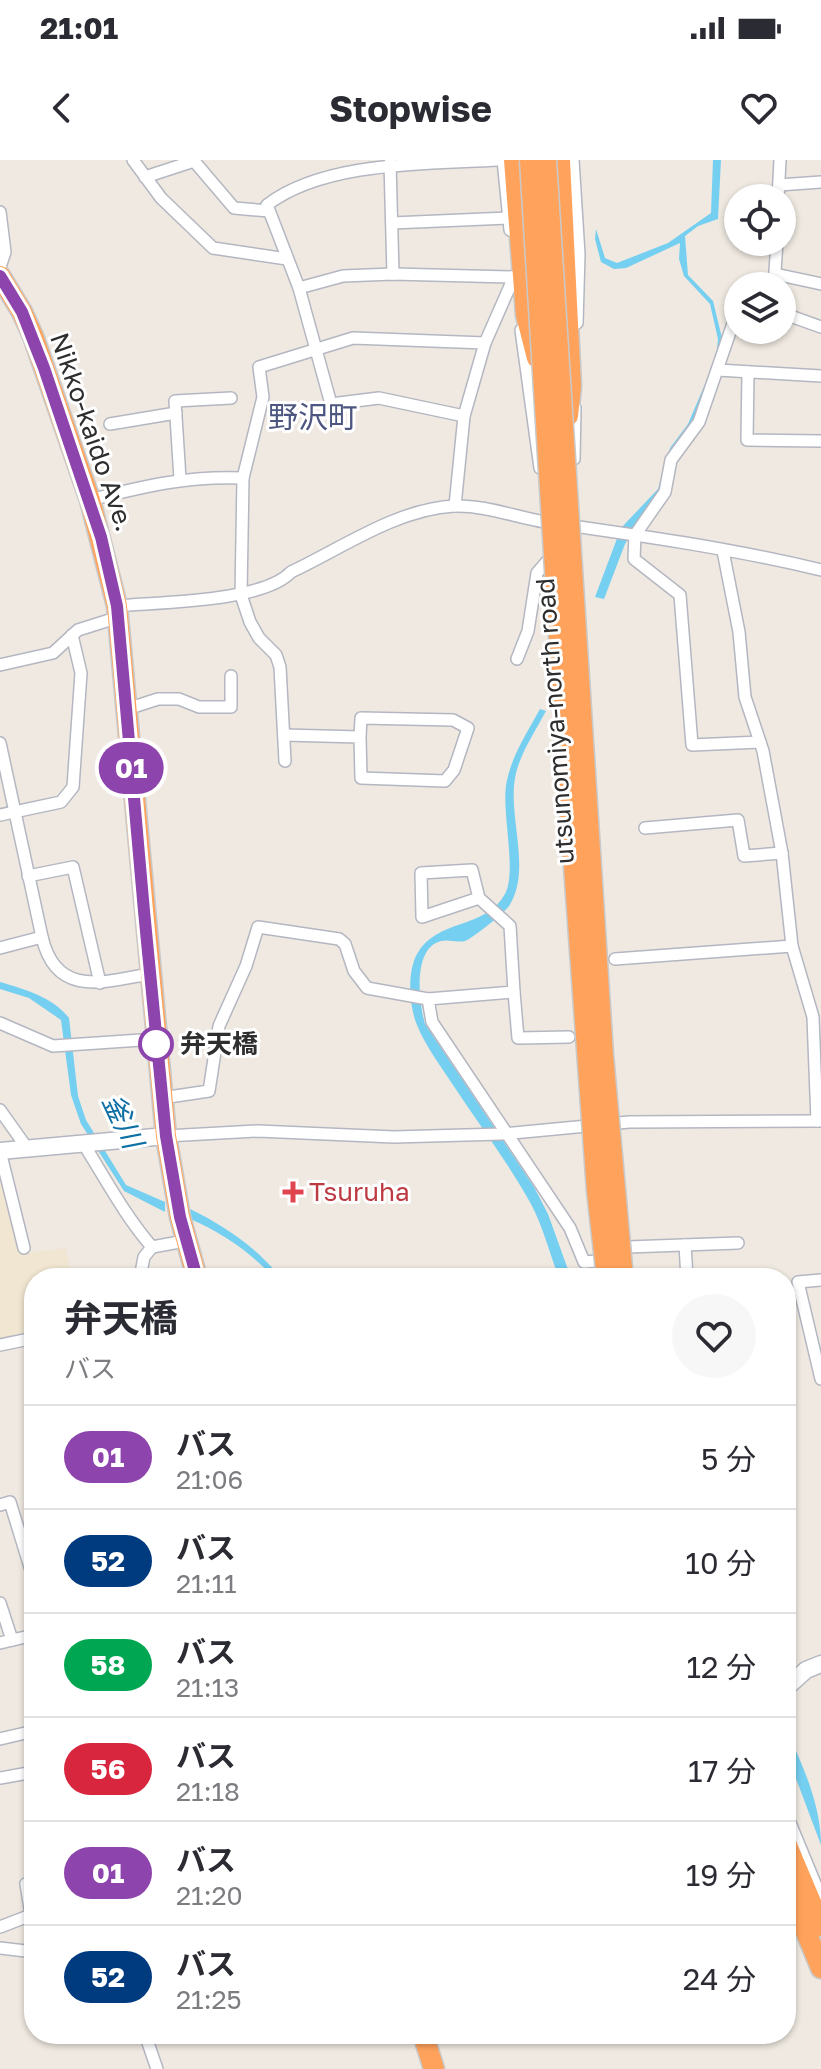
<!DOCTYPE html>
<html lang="ja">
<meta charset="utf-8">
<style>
body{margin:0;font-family:"Golos Text","Noto Sans JP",sans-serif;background:#f7f7f7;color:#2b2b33;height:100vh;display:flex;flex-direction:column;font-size:30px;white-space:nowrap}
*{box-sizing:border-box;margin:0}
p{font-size:26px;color:#7c7c81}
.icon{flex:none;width:44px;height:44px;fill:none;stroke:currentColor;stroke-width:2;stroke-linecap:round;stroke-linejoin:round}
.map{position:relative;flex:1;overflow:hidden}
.drawer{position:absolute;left:24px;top:1108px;width:772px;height:776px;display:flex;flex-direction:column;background:#fff;border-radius:32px;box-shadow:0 2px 6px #0004}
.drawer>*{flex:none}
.badge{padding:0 16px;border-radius:26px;font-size:28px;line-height:52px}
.fabs{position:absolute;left:724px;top:24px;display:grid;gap:16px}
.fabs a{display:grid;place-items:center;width:72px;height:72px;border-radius:50%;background:#fff;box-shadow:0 2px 6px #0004;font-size:40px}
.map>.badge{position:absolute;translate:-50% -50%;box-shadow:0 0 0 4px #fff}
.round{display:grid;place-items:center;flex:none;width:84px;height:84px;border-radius:42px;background:#f7f7f7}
.headline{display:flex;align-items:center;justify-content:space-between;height:136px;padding:0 40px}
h1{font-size:38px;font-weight:700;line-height:60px}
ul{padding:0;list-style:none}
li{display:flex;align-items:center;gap:24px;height:104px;padding:0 40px;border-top:2px solid #e1e1e2}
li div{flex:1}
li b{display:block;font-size:30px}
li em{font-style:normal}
li .badge{min-width:88px;font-weight:700;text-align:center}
.status{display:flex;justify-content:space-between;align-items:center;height:56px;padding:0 40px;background:#fff;direction:ltr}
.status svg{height:22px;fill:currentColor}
header{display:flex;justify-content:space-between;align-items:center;height:104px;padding:0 40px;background:#fff;font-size:36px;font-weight:700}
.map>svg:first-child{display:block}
</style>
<div class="status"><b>21:01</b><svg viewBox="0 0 49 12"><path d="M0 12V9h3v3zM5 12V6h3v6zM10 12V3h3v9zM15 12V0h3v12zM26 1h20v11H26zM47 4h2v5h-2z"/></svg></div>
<header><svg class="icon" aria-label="back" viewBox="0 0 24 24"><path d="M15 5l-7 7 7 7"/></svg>Stopwise<svg class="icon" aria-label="heart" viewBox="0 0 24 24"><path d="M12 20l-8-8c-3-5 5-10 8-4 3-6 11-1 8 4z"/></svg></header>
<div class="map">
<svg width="821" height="1909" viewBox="0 0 821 1909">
<rect width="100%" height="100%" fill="#efe9e1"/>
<path fill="#f0e6d1" d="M0,1009L21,1094L65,1088L73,1118H34V1172L0,1180Z"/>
<g fill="#75cff0">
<path d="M713,0H721L718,59L698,66L685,76L688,115L713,141L722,178L720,196L696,261L661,328L625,384L604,439L595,437L621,368L658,329L670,288L688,264L716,198L718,179L710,144L684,116L679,99L680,83L626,108L614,109L601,102L595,79L596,69L605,98L617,103L668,83L711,53Z"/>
<path d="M540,549L546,551C535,572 519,595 515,618C508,659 532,710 509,746C504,753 473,778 465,781C457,783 449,779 441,781C412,788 419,843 425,864L534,1027L548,1054L571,1118H559C550,1094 543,1067 531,1044C508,1002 477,962 451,922C439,904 425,885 417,865C409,846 407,812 417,794C436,759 486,769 505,734C517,712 502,655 506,626C510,598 527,573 540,549Z"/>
<path d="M0,822C24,829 53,837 69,858L78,936L86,960L126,1025L165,1042V1052L124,1031L81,964L71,935L61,860L29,838L0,829Z"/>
<path d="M188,1048C225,1066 255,1086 281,1118H274C250,1092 223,1073 190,1059Z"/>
<path d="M786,1569C803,1605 821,1646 821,1685L786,1592Z"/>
</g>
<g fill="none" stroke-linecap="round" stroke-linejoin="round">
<g stroke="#b4b7c1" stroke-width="14">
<g id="street">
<path d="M133,0L161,38L213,88L287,99"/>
<path d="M503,0L510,70"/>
<path d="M573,0L579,94L577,163"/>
<path d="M390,3L393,114"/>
<path d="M145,17L194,1L234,48L269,51"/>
<path d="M779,25L821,22"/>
<path d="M778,38L780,0"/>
<path d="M0,52L5,92L0,107"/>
<path d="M392,63L508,58"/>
<path d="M775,114L821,124"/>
<path d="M774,126L777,82"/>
<path d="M299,128L343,116L393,114L514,117L485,183L464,256L455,346"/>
<path d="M738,149L699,262L671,300L665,332L635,375L634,399L680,435L692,585L760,582"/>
<path d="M782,153L821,167"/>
<path d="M521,170L540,308"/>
<path d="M718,210L821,216"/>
<path d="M748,212L747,280L821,281"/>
<path d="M464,256L379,238L331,244L299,128L267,45C324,1 428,4 498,0"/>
<path d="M110,264L176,253"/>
<path d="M574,299L575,248"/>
<path d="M180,319L175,241L231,238"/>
<path d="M90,340C144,326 186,316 243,318"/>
<path d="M723,391L739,472L745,537L763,591L782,693L792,786L813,857L817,961H820"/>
<path d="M117,446C160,442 263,442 291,412C342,388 397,349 454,346C485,345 515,357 545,362C637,375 730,388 821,410"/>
<path d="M517,499L528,471L537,413L549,399"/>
<path d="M0,505L53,493L78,470L119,457"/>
<path d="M127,549L158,539H179L199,547H231V516"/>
<path d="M284,575L360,577L361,618L445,621L454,610L468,568L453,560L361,558L360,577"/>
<path d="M0,583L42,777C56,838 104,822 149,814"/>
<path d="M285,601L280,507L276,495L259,478L250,462L241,435L243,318L263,237L259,207L353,178L485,183"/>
<path d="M0,655L61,642L73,627L81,513L72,475"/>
<path d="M645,668L738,660L744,696L782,693"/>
<path d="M28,716L73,707L100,823"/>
<path d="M479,738L422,757L421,713L472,710L479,738L510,766L514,832L428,839L432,862L570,1068L584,1102L597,1101"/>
<path d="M0,788L42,777"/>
<path d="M615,799L792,786"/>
<path d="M514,832L518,878L569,877"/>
<path d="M0,863L53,886L156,879"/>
<path d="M162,938L209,931L219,866L246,806L258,767L339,779L345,784L354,811L367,828L428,839"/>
<path d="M0,950L27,988"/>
<path d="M166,976L258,971L394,977L502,974L629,962L817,961"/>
<path d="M83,983C105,1018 125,1056 152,1087L185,1081"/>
<path d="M0,991L24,1088"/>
<path d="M685,1085L687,1118"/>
<path d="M628,1087L738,1083"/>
<path d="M140,1118L144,1097L152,1087"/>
<path d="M821,1120L798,1122L821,1219"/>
<path d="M0,1185L34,1178"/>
<path d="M0,1345L10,1342L34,1420"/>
<path d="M0,1443L12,1480"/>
<path d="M0,1483L34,1475"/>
<path d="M0,1579L34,1571"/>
<path d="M0,1618L34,1612"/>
<path d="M786,1653L821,1738"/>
<path d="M0,1767L31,1755L26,1724L34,1721"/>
<path d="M0,1788L34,1792"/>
<path d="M145,1874L157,1909"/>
</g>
</g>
<g stroke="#b4b7c1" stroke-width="19">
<g id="secondary">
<path d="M0,991L166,976"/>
<path d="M786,1528L806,1510L821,1504"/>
</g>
</g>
<g stroke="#c9c9c9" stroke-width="23">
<g id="highway">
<path d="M514,0L526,155L537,198"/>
<path d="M560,0L571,226L568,256"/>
<path d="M0,116L22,152L33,176L90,340L117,446L166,976L180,1057L197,1118"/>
<path d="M786,1683L821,1766"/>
<path d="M786,1724L821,1808"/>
<path d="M423,1874L434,1909"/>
</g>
</g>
<use href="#street" stroke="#fff" stroke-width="11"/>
<use href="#secondary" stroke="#fff" stroke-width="16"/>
<use href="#highway" stroke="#ffa35c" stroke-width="20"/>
<g stroke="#c9c9c9" stroke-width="23" stroke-linecap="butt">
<g id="highway-bridge">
<path d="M530,0L567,607L597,1031L607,1118"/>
<path d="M546,0L603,895L623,1118"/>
</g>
</g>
<use href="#highway-bridge" stroke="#ffa35c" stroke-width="20"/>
</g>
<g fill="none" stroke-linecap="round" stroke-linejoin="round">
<g stroke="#fff" stroke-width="18">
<path id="line" d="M0,116L22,152L44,208L101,377L117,446L144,751L166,976L180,1057L197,1118"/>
</g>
<use href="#line" stroke="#8e44ad" stroke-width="12"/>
</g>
<circle fill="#fff" stroke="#8e44ad" stroke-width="4" cx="156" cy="884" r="16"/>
<path fill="#e0444e" stroke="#fff" stroke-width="3" d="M289 1020h8v8h8v8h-8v8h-8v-8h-8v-8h8z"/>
<g text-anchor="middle" stroke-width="6" stroke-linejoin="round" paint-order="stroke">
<g font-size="26" fill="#2e2e2e" stroke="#fff">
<text transform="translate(92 272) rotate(71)" y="9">Nikko-kaido Ave.</text>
<text transform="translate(555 561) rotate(-94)" y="9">utsunomiya-north road</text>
</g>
<g font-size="26" font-weight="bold" fill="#2e2e2e" stroke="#fff" text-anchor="start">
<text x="180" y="893">弁天橋</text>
</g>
<g font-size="26" fill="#be3a42" stroke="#fff" text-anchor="start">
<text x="309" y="1041">Tsuruha</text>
</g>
<g font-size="28" font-style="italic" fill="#0d6fa3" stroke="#fff">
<text transform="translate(123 961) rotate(65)" y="10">釜川</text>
</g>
<g font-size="30" fill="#4d5680" stroke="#fff">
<text x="313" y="268">野沢町</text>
</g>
</g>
</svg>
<div class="fabs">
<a><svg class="icon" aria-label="locate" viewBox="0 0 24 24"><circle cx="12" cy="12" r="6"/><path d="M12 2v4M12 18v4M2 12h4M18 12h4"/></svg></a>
<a><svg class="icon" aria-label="layers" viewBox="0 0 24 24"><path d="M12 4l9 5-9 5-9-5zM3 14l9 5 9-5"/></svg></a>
</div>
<b class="badge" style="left:131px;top:608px;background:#8e44ad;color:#fff">01</b>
<section class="drawer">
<div class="headline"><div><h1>弁天橋</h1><p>バス</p></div><a class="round"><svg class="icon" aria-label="heart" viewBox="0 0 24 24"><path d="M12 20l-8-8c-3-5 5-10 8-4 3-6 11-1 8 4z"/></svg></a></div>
<ul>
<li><span class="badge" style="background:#8e44ad;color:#fff">01</span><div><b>バス</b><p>21:06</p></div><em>5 分</em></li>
<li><span class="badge" style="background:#003b80;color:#fff">52</span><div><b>バス</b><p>21:11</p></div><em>10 分</em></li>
<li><span class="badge" style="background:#00a651;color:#fff">58</span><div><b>バス</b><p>21:13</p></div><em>12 分</em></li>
<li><span class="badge" style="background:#d7263d;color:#fff">56</span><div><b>バス</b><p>21:18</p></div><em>17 分</em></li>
<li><span class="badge" style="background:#8e44ad;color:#fff">01</span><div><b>バス</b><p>21:20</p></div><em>19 分</em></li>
<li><span class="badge" style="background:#003b80;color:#fff">52</span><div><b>バス</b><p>21:25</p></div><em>24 分</em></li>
</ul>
</section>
</div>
